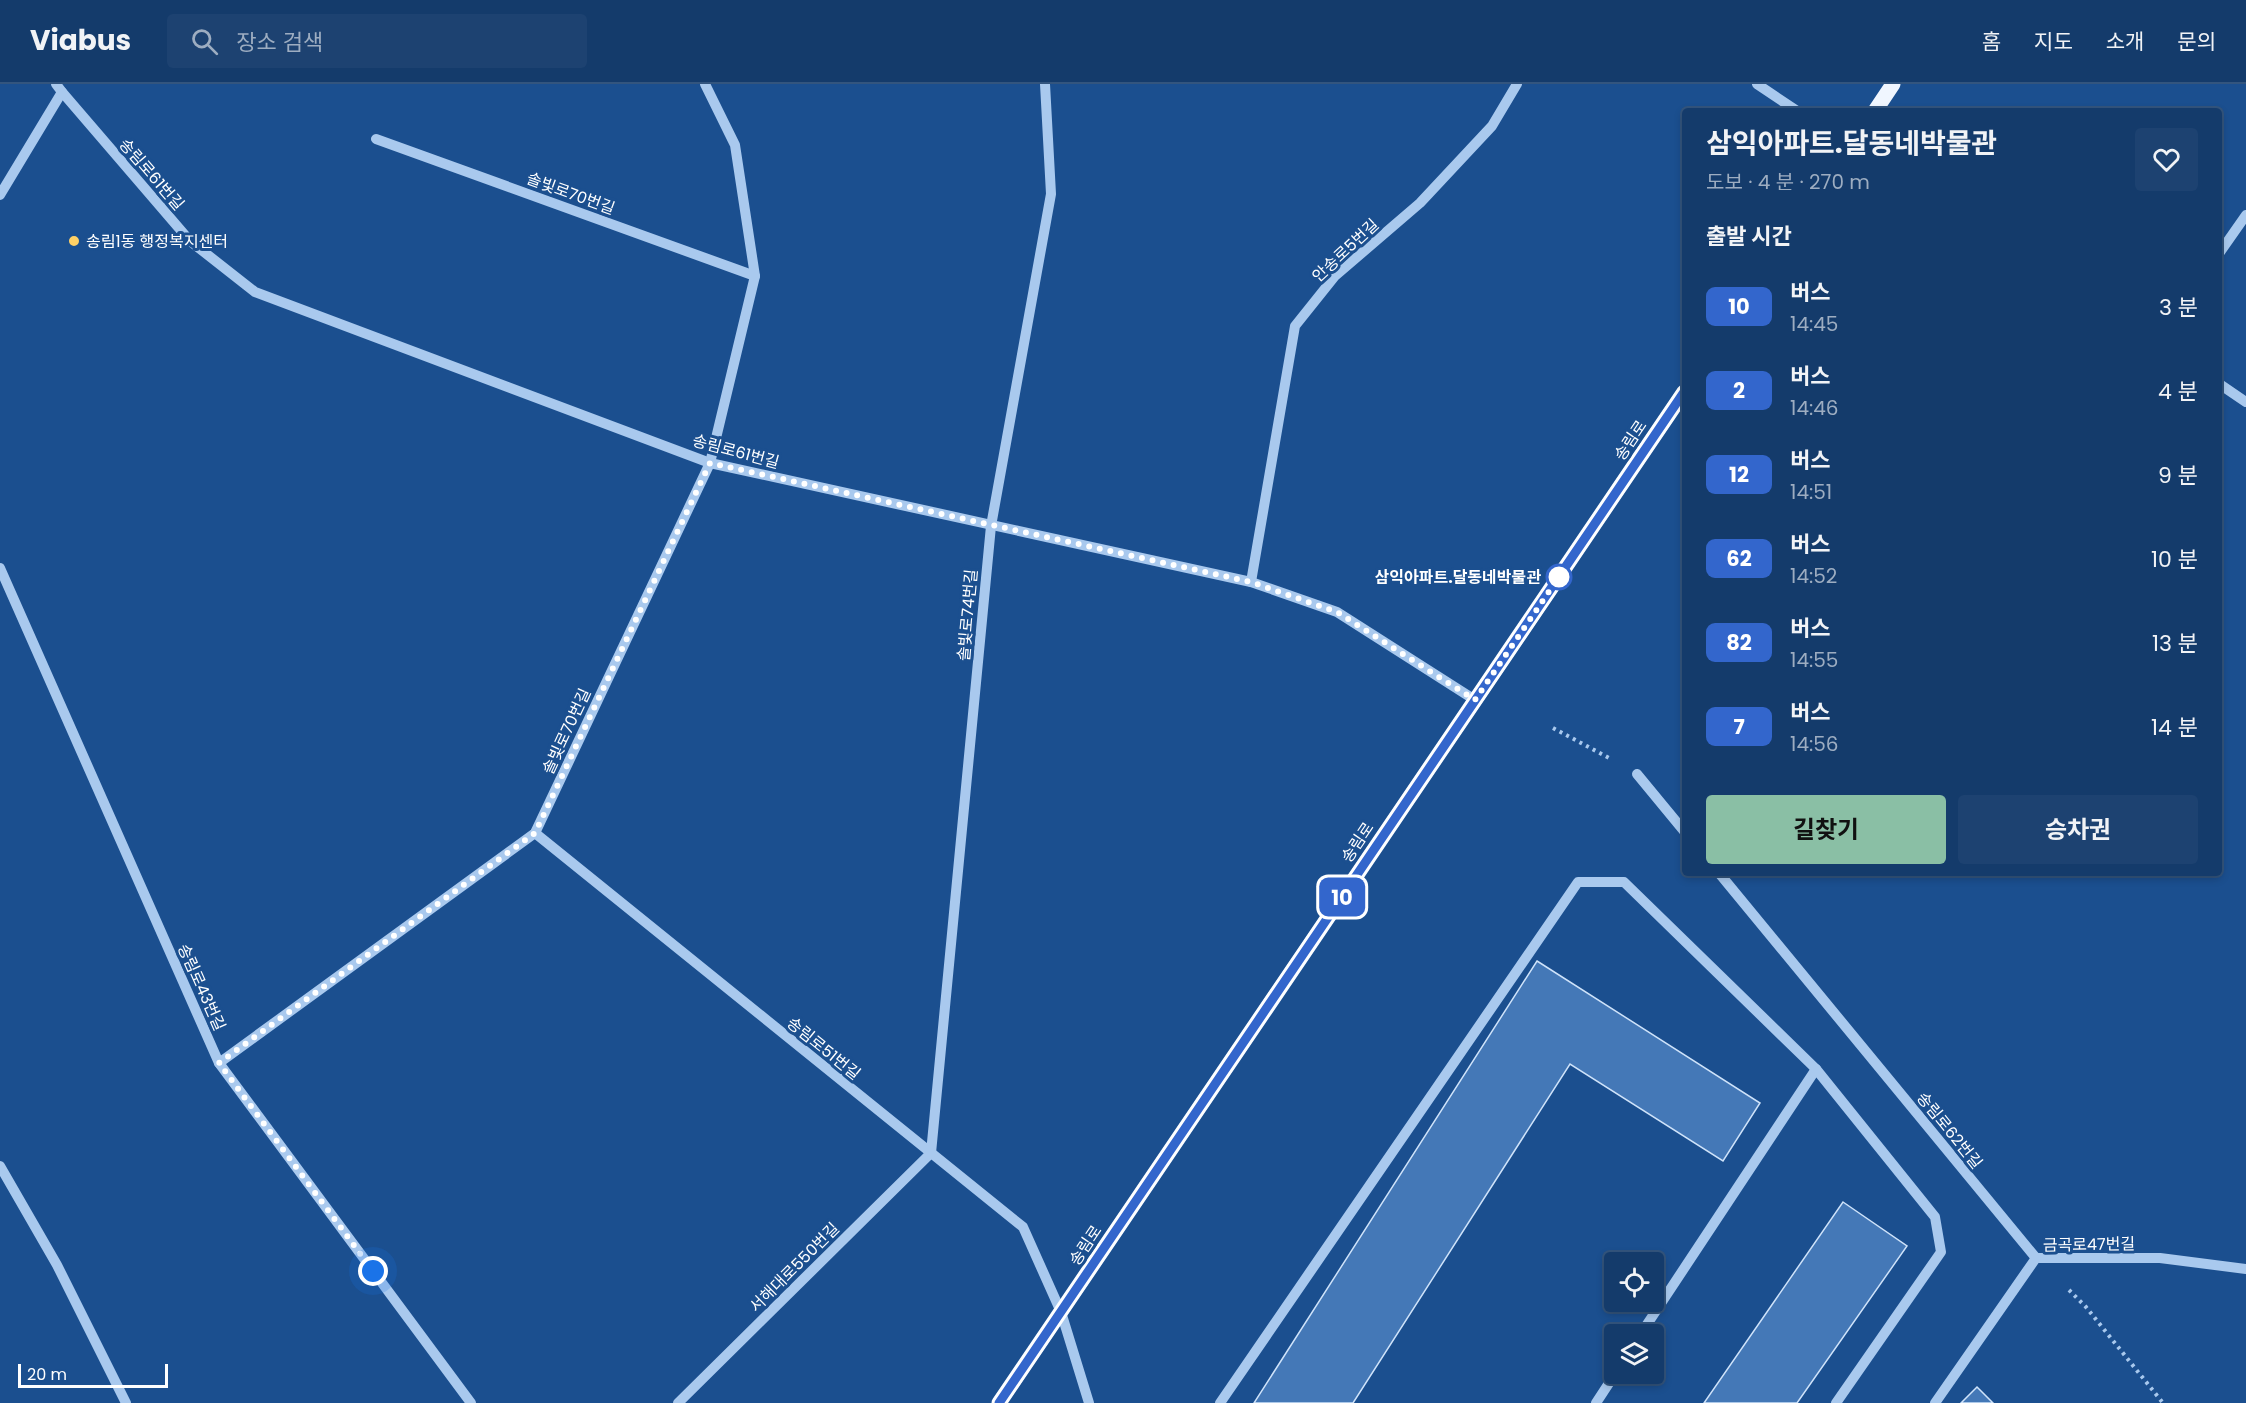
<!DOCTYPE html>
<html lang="ko">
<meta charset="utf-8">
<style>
body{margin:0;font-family:Poppins,"Noto Sans KR",sans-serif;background:#1d4271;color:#f1f3f6;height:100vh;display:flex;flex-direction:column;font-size:22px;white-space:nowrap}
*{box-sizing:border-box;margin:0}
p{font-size:20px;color:#9dadc1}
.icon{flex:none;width:33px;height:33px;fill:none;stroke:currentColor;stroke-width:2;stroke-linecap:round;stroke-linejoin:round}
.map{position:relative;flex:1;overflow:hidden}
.sheet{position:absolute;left:1682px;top:24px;width:540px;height:768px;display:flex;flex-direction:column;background:#143b6b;border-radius:6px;box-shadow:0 3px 9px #0003,0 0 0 2px #33557e}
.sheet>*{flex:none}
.badge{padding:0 12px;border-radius:9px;font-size:21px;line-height:39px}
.tools{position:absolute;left:1604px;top:1168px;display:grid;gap:12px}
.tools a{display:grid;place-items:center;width:60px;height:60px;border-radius:6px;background:#143b6b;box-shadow:0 3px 9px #0003,0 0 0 2px #33557e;font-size:30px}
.scale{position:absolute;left:18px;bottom:15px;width:150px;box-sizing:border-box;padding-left:6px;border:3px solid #fff;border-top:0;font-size:16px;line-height:21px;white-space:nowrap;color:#fff;-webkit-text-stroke:4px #1b4f8f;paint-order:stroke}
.you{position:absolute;width:30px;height:30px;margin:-15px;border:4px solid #fff;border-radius:50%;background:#1a73e8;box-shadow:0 0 0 9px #1a73e833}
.map>.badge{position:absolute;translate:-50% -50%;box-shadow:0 0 0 3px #fff}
h2{padding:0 24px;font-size:22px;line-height:54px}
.round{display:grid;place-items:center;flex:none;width:63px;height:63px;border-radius:6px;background:#1d4271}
.overview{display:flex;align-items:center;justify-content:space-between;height:102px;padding:0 24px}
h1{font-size:28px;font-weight:700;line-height:45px}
.button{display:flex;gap:12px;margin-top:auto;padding:12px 24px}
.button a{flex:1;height:69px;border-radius:6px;background:#8abfa5;color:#111;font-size:24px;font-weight:700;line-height:69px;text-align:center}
.button a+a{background:#1d4271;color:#f1f3f6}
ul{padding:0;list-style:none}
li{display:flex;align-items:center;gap:18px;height:84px;padding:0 24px}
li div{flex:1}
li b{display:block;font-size:22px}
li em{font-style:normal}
li .badge{min-width:66px;font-weight:700;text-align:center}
header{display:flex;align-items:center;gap:36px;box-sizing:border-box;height:84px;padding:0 30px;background:#143b6b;border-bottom:2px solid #33557e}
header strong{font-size:28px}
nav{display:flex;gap:33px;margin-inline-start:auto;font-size:21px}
.search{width:420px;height:54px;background:#1d4271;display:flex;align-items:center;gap:15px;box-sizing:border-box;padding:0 21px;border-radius:6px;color:#9dadc1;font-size:22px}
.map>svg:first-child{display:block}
</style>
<header>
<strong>Viabus</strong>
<div class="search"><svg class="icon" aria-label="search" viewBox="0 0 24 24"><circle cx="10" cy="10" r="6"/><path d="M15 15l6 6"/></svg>장소 검색</div>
<nav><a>홈</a><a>지도</a><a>소개</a><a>문의</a></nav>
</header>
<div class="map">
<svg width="2246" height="1319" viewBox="0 0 2246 1319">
<rect width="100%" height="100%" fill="#1b4f8f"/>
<g fill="#4478b7" stroke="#cfe3fa" stroke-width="1.5">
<path d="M1537,877L1760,1019L1723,1077L1570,980L1353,1319H1254Z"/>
<path d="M1843,1118L1907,1162L1797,1319H1704Z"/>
<path d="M1977,1303L1993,1319H1961Z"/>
</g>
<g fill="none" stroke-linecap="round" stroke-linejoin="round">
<g stroke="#a9c9ee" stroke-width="4" stroke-dasharray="3 4.5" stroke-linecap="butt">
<path d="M1553,644L1611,675"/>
<path d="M2069,1206L2086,1223L2163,1319"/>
</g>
<g stroke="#a9c9ee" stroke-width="10">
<path d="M1757,0L1797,27"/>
<path d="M62,8L190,157L255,208L710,379L1251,498L1337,528L1475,616"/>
<path d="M376,55L755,192"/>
<path d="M0,111L62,8L56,0"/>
<path d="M2218,171L2246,131"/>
<path d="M2218,299L2246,318"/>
<path d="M0,484L219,979L471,1319"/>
<path d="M1251,498L1295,242L1335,192L1420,119L1492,42L1517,0"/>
<path d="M1637,690L1684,747"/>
<path d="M535,749L1023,1143L1061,1228L1089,1319"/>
<path d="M1719,789L2036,1174"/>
<path d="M219,979L535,749L710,379L755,192L735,61L705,0"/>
<path d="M0,1082L57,1181L126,1319"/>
<path d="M2036,1174H2160L2246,1185"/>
<path d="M1640,1251L1816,985"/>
<path d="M678,1319L931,1069L991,442L1051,110L1045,0"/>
<path d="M1220,1319L1578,798H1624L1816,985L1935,1133L1941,1168L1836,1319"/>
<path d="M1596,1319L1615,1290"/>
<path d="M1935,1319L2036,1174"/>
</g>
<g stroke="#f0f6ff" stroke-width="15">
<path d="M1875,27L1893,0"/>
<path d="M999,1319L1684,308"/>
</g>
</g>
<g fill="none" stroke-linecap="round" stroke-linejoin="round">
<g stroke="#fff" stroke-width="14">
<path id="line" d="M999,1319L1684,308"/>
</g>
<use href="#line" stroke="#36c" stroke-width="9"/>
<path stroke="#fff" stroke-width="6" stroke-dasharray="0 10.8" d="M373,1187L219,979L535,749L710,379L1251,498L1337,528L1475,616L1559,493"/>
</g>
<circle fill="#ffd166" stroke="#1b4f8f" stroke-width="2" cx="74" cy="157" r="6"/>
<circle fill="#fff" stroke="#36c" stroke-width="3" cx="1559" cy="493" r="12"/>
<g text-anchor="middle" stroke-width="6" stroke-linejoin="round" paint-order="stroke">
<g font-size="16" fill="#fff" stroke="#1b4f8f">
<text transform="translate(152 90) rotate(49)" y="6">송림로61번길</text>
<text transform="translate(571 109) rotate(20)" y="6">솔빛로70번길</text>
<text transform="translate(1345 166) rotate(-43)" y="6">안송로5번길</text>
<text transform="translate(1630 356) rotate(-56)" y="6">송림로</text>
<text transform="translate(736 367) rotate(15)" y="6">송림로61번길</text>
<text transform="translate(967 531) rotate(-85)" y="6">솔빛로74번길</text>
<text transform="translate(566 647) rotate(-65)" y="6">솔빛로70번길</text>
<text transform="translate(1357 758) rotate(-56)" y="6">송림로</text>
<text transform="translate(202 903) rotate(66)" y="6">송림로43번길</text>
<text transform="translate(824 964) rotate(39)" y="6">송림로51번길</text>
<text transform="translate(1950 1046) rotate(51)" y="6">송림로62번길</text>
<text transform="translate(2089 1160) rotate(-1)" y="6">금곡로47번길</text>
<text transform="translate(1085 1161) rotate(-56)" y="6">송림로</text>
<text transform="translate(794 1183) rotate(-45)" y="6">서해대로550번길</text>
</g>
<g font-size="16" fill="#fff" stroke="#1b4f8f" text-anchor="start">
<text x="86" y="163">송림1동 행정복지센터</text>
</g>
<g font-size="16" font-weight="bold" fill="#fff" stroke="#1b4f8f" text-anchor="end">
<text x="1541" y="499">삼익아파트.달동네박물관</text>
</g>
</g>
</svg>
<div class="tools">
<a><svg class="icon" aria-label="locate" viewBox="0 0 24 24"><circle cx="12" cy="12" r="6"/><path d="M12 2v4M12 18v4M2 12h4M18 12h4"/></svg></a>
<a><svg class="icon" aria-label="layers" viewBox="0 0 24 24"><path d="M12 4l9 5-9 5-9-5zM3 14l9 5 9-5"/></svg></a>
</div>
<div class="scale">20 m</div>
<div class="you" style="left:373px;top:1187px"></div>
<b class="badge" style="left:1342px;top:813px;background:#36c;color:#fff">10</b>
<section class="sheet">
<div class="overview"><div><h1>삼익아파트.달동네박물관</h1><p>도보 · 4 분 · 270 m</p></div><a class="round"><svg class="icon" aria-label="heart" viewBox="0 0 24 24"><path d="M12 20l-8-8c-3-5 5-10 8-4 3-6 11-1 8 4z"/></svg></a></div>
<h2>출발 시간</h2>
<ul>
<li><span class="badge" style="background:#36c;color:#fff">10</span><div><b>버스</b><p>14:45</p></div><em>3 분</em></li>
<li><span class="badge" style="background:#36c;color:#fff">2</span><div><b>버스</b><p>14:46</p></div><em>4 분</em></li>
<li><span class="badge" style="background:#36c;color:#fff">12</span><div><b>버스</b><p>14:51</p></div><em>9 분</em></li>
<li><span class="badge" style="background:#36c;color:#fff">62</span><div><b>버스</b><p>14:52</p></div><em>10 분</em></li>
<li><span class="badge" style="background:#36c;color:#fff">82</span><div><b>버스</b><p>14:55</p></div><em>13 분</em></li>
<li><span class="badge" style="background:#36c;color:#fff">7</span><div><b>버스</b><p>14:56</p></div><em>14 분</em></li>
</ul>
<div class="button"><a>길찾기</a><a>승차권</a></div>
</section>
</div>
